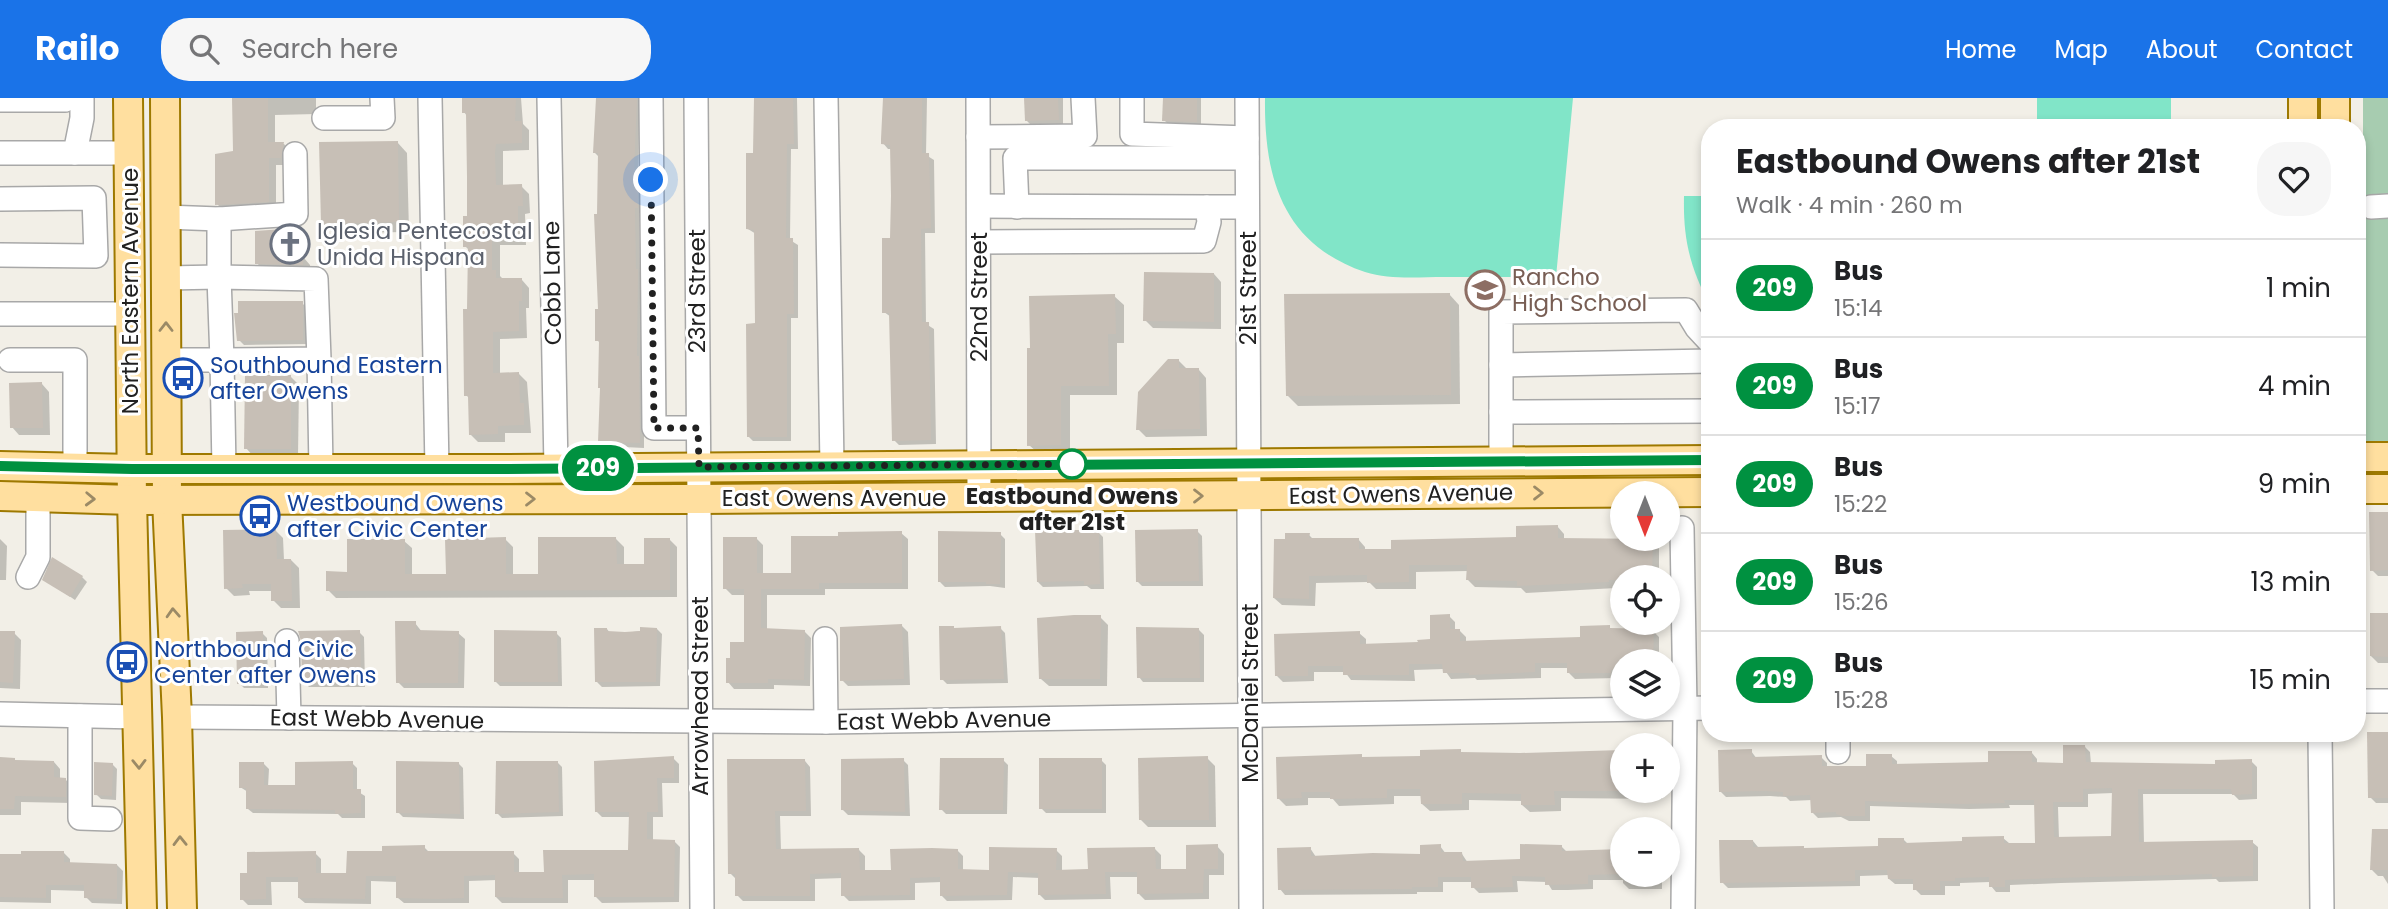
<!DOCTYPE html>
<meta charset="utf-8">
<style>
body{margin:0;font-family:Poppins,sans-serif;background:#f6f6f6;color:#202124;height:100vh;display:flex;flex-direction:column;font-size:26px;white-space:nowrap}
*{box-sizing:border-box;margin:0}
p{font-size:23px;color:#757577}
.icon{flex:none;width:38px;height:38px;fill:none;stroke:currentColor;stroke-width:2;stroke-linecap:round;stroke-linejoin:round}
.map{position:relative;flex:1;overflow:hidden}
.sheet{position:absolute;left:1701px;top:21px;width:665px;height:623px;display:flex;flex-direction:column;background:#fff;border-radius:28px;box-shadow:0 4px 10px #0003}
.sheet>*{flex:none}
.badge{padding:0 14px;border-radius:23px;font-size:24px;line-height:46px}
.needle{width:46px;rotate:180deg}
.controls{position:absolute;left:1610px;top:383px;display:grid;gap:14px}
.controls a{display:grid;place-items:center;width:70px;height:70px;border-radius:50%;background:#fff;box-shadow:0 4px 10px #0003;font-size:35px}
.you{position:absolute;width:35px;height:35px;margin:-18px;border:5px solid #fff;border-radius:50%;background:#1a73e8;box-shadow:0 0 0 10px #1a73e833}
.map>.badge{position:absolute;translate:-50% -50%;box-shadow:0 0 0 4px #fff}
.round{display:grid;place-items:center;flex:none;width:74px;height:74px;border-radius:28px;background:#f6f6f6}
.headline{display:flex;align-items:center;justify-content:space-between;height:119px;padding:0 35px}
h1{font-size:33px;font-weight:700;line-height:52px}
ul{padding:0;list-style:none}
li{display:flex;align-items:center;gap:21px;height:98px;padding:0 35px;border-top:2px solid #e0e0e0}
li div{flex:1}
li b{display:block;font-size:26px}
li em{font-style:normal}
li .badge{min-width:77px;font-weight:700;text-align:center}
header{display:flex;align-items:center;gap:42px;box-sizing:border-box;height:98px;padding:0 35px;background:#1a73e8;color:#fff}
header strong{font-size:33px}
nav{display:flex;gap:38px;margin-inline-start:auto;font-size:24px}
.search{width:490px;height:63px;background:#f6f6f6;display:flex;align-items:center;gap:18px;box-sizing:border-box;padding:0 24px;border-radius:28px;color:#757577;font-size:26px}
.map>svg:first-child{display:block}
</style>
<header>
<strong>Railo</strong>
<div class="search"><svg class="icon" aria-label="search" viewBox="0 0 24 24"><circle cx="10" cy="10" r="6"/><path d="M15 15l6 6"/></svg>Search here</div>
<nav><a>Home</a><a>Map</a><a>About</a><a>Contact</a></nav>
</header>
<div class="map">
<svg width="2388" height="811" viewBox="0 0 2388 811">
<rect width="100%" height="100%" fill="#f2efe7"/>
<rect fill="#a7ccb0" x="2363" y="0" width="25" height="352"/>
<g fill="#81e5c8">
<path d="M1265,0H1573L1556,179C1519,179 1482,179 1444,179C1419,179 1390,182 1365,174C1282,146 1264,79 1265,0Z"/>
<rect x="2037" y="0" width="134" height="30"/>
<path d="M1684,98H1710V208C1690,169 1683,142 1684,98Z"/>
</g>
<g fill="#0003" fill-rule="evenodd">
<path d="M234,0H316V16L275,17V46H284L291,54L288,67H276V111L225,114L217,106L234,55Z"/>
<path d="M464,0H521L523,26L529,32V52L503,53V89L521,88L529,96L530,115L525,116L526,147H500V178L504,182H522L529,190V210H526L527,240L500,241V277L519,276L527,284L531,335H505V344H478L470,336V301L466,297L470,153L465,148L468,119L467,18L464,14Z"/>
<path d="M598,0H642L641,21L639,20L638,81L642,84V115H639L640,175L642,177L641,262L644,264V350L604,348L600,343L601,246L597,242L600,212L599,59L595,55Z"/>
<path d="M756,0H797L798,51H791L790,142L798,147V220H791V343H753L748,338L757,227L756,136L748,131L755,57Z"/>
<path d="M884,0H927L926,57L934,62L935,135H925L926,226L934,231L936,346L899,347L894,342L891,219L884,214L892,141V51H888L883,45Z"/>
<path d="M1027,0H1063V27H1031L1026,22Z"/>
<path d="M1164,0H1201V28L1169,27L1164,22Z"/>
<path d="M397,44L407,55L409,134L333,135L322,125Z"/>
<path d="M296,132L304,140V160L310,167V174L264,173L257,165Z"/>
<path d="M1214,176L1221,184V231L1153,230L1145,222Z"/>
<path d="M1449,196L1459,207L1460,306L1298,308L1288,298Z"/>
<path d="M1114,198L1124,207V245H1117V297H1070V356H1039L1029,347V252Z"/>
<path d="M302,205L307,210L308,246L244,247L239,242Z"/>
<path d="M1178,262L1186,270L1199,272L1206,280L1207,338L1146,339L1138,331Z"/>
<path d="M291,279L299,287L298,358H253L246,350Z"/>
<path d="M42,286L49,294L50,337H19L12,329Z"/>
<path d="M2388,416V478H2378L2372,472Z"/>
<path d="M1557,428L1564,436V442H1652L1659,449V480H1622V488H1616V490L1526,495L1521,490L1475,489L1468,482V473L1416,474V491H1376L1369,484L1316,485L1315,508L1282,507L1274,500L1309,437L1314,442L1358,441L1365,449V453L1518,441Z"/>
<path d="M275,432L283,440L284,462H291L299,470L300,510H281L273,502V493H249L250,497L234,498L226,490Z"/>
<path d="M1197,433L1202,438L1203,488H1142L1137,483Z"/>
<path d="M1098,434L1103,439L1104,491H1091L1087,488L1043,489L1038,484Z"/>
<path d="M901,435L908,441V491H825V497H767V532L805,534L811,540L810,588L774,587V591H734L728,584L731,562L746,545L745,497H732L725,490L756,440L763,447V476H793L840,440Z"/>
<path d="M1000,436L1005,441V490L990,488L945,489L940,484Z"/>
<path d="M0,441L7,448L6,482H0Z"/>
<path d="M505,441L513,449V477H539L616,441L624,449V467H646L669,441L677,449V499L336,500L328,492L349,476L404,443L412,450V478H448Z"/>
<path d="M82,479L87,484L75,502L44,481Z"/>
<path d="M2388,517V565H2378L2371,558Z"/>
<path d="M1449,518L1455,524V533H1460L1466,539V545L1582,541L1609,529L1612,532L1653,533L1659,539V564H1622V578H1616V580L1575,581L1569,575V570H1541V580L1477,582L1475,580L1451,581L1444,571L1414,572L1415,583L1351,582L1345,574H1314V583L1283,584L1277,578L1359,535L1366,541V547L1419,546L1432,543Z"/>
<path d="M1100,519L1108,527L1107,588H1049L1041,581Z"/>
<path d="M415,525L422,534L458,535L465,541L464,590H404L398,584Z"/>
<path d="M902,528L908,534L910,587L848,588L842,582Z"/>
<path d="M1000,530L1005,535L1008,585L947,586L942,581L955,532Z"/>
<path d="M607,531L610,535H625L657,531L662,536L660,588L602,589L597,584Z"/>
<path d="M1199,532L1204,537V584H1143L1139,579Z"/>
<path d="M359,534L364,539L365,589H309L304,584Z"/>
<path d="M0,535H14L21,542L20,591L0,590Z"/>
<path d="M262,535L267,540L268,590H244L239,585Z"/>
<path d="M556,535L561,540L562,588H500L495,583Z"/>
<path d="M2388,636V705H2376L2370,699Z"/>
<path d="M2085,649L2090,654L2091,666L2217,668L2251,663L2257,669V701L2239,702L2233,696H2143L2144,746L2252,744L2258,749V783L2219,784L2216,781L2061,785L2010,787V794H1996L1991,788L1990,784L1960,785V788H1945V797H1921L1915,791V786H1895L1889,781V777L1860,778V788L1728,790L1722,784L1753,743L1758,749L1805,751L1880,749L1904,742L1908,746L1964,745L2003,740L2009,745L2037,747L2036,707H2009L2010,710L1969,711L1870,708V723H1849L1841,719L1818,720L1812,714V702L1790,703L1786,699L1770,698L1726,699L1720,693L1751,653L1757,661L1821,659L1827,665V670L1868,669L1891,658L1897,663V668L1990,666L2032,655L2037,661V666L2065,667ZM2113,695V740L2059,741L2058,709H2088V696Z"/>
<path d="M1460,653L1463,656H1520L1622,654V693H1662V701L1561,700V713L1530,714L1522,707V703L1469,702V712L1430,713L1422,706V698H1394V706L1339,708L1332,700H1308V707L1286,708L1278,700L1361,658L1364,661L1422,660Z"/>
<path d="M673,660L679,666V685H662L663,719H653V743H674L680,749L679,804L602,805L596,799V782H568V805H502L496,799L497,782L469,783V805H404L398,800V784L371,783V806L305,805L299,800V784H271L272,807H248L242,801V777L315,755L321,761V777H348L384,755L424,749L430,755H513L519,761V776H545L630,753V719H602L596,713Z"/>
<path d="M1207,660L1215,668L1216,729H1148L1140,721Z"/>
<path d="M0,662L54,664L60,671V681H65L72,688V705L21,704V717H0Z"/>
<path d="M903,662L908,667L910,718L848,717L843,712Z"/>
<path d="M1003,662L1008,667L1007,716H946L941,711Z"/>
<path d="M1101,662L1106,667V715H1046L1041,710Z"/>
<path d="M805,663L810,669L811,718H780L781,753L859,752L865,758V774H892L957,752L963,758V772L990,774L1056,752L1062,758V773L1089,772L1155,751L1161,757V772H1188L1217,748L1224,756V777H1209V801L1145,802L1139,796V779H1110L1111,801L1045,802L1039,796L1040,780L1013,779L1012,802L947,803L941,797L942,784L915,785V802L849,803L843,797V780L815,781V803H743L737,797V782L730,775Z"/>
<path d="M557,664L562,669L563,718L502,720L497,715Z"/>
<path d="M352,665L357,670V693L365,698V720H342L338,716L253,715L248,711V694L240,689L264,666L269,671L268,689H297Z"/>
<path d="M458,665L463,670L464,721L403,719L398,714Z"/>
<path d="M112,666L117,671L116,702L101,701L96,696Z"/>
<path d="M2388,733V786L2383,778H2378L2372,772Z"/>
<path d="M1618,744H1622V777H1662V791H1629L1623,785V782H1593V791L1568,792H1552L1547,784L1517,783L1518,794L1479,795L1473,789V784H1443V794H1417V796L1285,797L1280,791L1310,750L1316,759L1422,758L1440,748L1446,756H1462L1468,765L1522,763L1561,748L1567,754L1618,753Z"/>
<path d="M64,755L70,761V766L117,767L123,773L122,806L92,805L86,799V793L51,792V805L0,804V758Z"/>
</g>
<g fill="#c7bfb6" fill-rule="evenodd">
<path d="M232,0H268V44H284L281,60H269V104L215,107V56L233,53Z"/>
<path d="M462,0H516L515,23H522V45L496,46L495,55L496,87L522,86L523,108H518V140H492V172H496V180H522V203H519V233L493,234V275L519,274L520,305H524V327L498,328V336L469,337L468,298H464L463,211H467L468,149H463V118H467V79L466,15H462Z"/>
<path d="M596,0H637L634,78H638V110H635L636,171H638L637,258H639L640,345L598,344L600,290H598L599,243H595V211H598L594,116H597L598,55H593Z"/>
<path d="M754,0H793L794,46H787L786,140H793L794,216H787V339H747L746,226L755,225L754,132L746,131V55H753Z"/>
<path d="M883,0H922V55H929L931,130L921,131L922,224H929L931,342L892,343L889,215H882V140H890L891,98L890,47L881,46V41Z"/>
<path d="M1024,0H1058L1059,22L1025,23Z"/>
<path d="M1163,0H1197V24L1162,23Z"/>
<path d="M398,43L399,124L321,126L319,44Z"/>
<path d="M297,130L296,157H303V167L255,166V133Z"/>
<path d="M1144,174L1214,175V224L1143,223Z"/>
<path d="M1450,195L1451,297L1286,298L1284,196Z"/>
<path d="M1115,196L1116,236H1108L1109,288H1061V347L1027,348V250H1030L1029,198Z"/>
<path d="M238,203H303V242L237,243L234,215H238Z"/>
<path d="M1168,261H1179V270H1199L1200,331L1136,332L1138,294Z"/>
<path d="M245,277H291V351H244Z"/>
<path d="M42,284L43,330H10L9,285Z"/>
<path d="M2369,414H2388V472L2370,473Z"/>
<path d="M1558,427V440L1653,441L1652,480H1622V482H1609V484L1517,488V483L1466,482L1467,467H1409V484L1367,485V477L1309,478V501L1273,500L1274,441H1285V435H1310L1309,440H1359V451H1391V442L1516,439V428Z"/>
<path d="M276,431L277,461H291L292,503H271V486H242L243,490L224,491L223,432Z"/>
<path d="M1198,431L1199,483L1136,484L1135,432Z"/>
<path d="M1035,432H1099L1100,486L1084,487V483L1037,484Z"/>
<path d="M902,433V485H819V491H761V530L805,532L804,582L768,581V585H726V560H730V544H744V491H723V439H757V475H791V438H838V434Z"/>
<path d="M938,433L1001,434L1000,486H986V484H938Z"/>
<path d="M506,439V476H538V439H616L617,466H644V440H670V492L326,493V473L347,474V441H405V476H446L445,441Z"/>
<path d="M52,459L83,478L70,499L42,482Z"/>
<path d="M2370,515H2388V559L2370,558Z"/>
<path d="M1450,516V531H1460V543L1580,539V528L1610,527V530L1654,531L1653,564H1622V572H1611V575H1567V565H1535V574L1469,577V575H1443L1442,566H1409V577H1343V568H1308V578H1275L1274,536L1360,533V546L1418,544L1417,542L1430,541V517Z"/>
<path d="M1074,517H1101L1100,581H1039L1037,520Z"/>
<path d="M395,523H416V532L459,533L458,585H396Z"/>
<path d="M902,526L904,581L840,583V529Z"/>
<path d="M939,528H954V530L1001,528L1004,581L940,582Z"/>
<path d="M640,529L657,530L656,584H595L594,530H607V533L625,534L640,533Z"/>
<path d="M1136,529L1199,530L1200,580H1137Z"/>
<path d="M360,532L361,585H302L301,543L298,533Z"/>
<path d="M494,532L557,533L558,584H494Z"/>
<path d="M0,533H15L13,585L0,584Z"/>
<path d="M263,533L264,585L237,586L236,534Z"/>
<path d="M2367,634H2388V700H2368Z"/>
<path d="M2063,647H2085L2086,664L2215,666V662L2252,661V696L2232,697L2231,691H2138L2139,744L2253,742V778L2212,779V776L2055,780L2005,782V789H1989V779L1955,780V783H1940V792H1913V781H1888L1887,772H1855V783L1720,785L1719,742H1753V749L1804,748V750L1878,748V740H1904V745L1962,743V739L2004,738V745H2035L2034,702H2004L2005,705L1962,706L1865,703V718H1842L1836,716V714L1811,715L1810,697L1783,698V694L1763,693L1719,694L1718,652L1752,651V659L1822,657V668H1866V656H1892V666L1988,664V653H2032V664L2063,665ZM2112,690L2111,738L2054,739L2053,704H2083V691Z"/>
<path d="M1461,651V654L1520,655L1622,652V693H1554L1555,707H1521V696L1462,695V706H1421L1420,691H1387V700L1330,701V694H1301L1302,700L1277,701L1276,659L1362,656V659L1420,658V652Z"/>
<path d="M674,658V680H657L658,714H647V741L675,742L674,799H594V776L562,777L563,800H526L495,799V777L464,778V800L438,801L396,800V778H366L365,801L298,800V779H266V801L240,802V775H247V754L316,753V775H346L347,753H382V748L425,747V753H514V774H544L543,752H628L629,714H595L594,663Z"/>
<path d="M1208,658L1209,722H1139L1138,660Z"/>
<path d="M0,659L15,660V662L54,663V679L66,680V699L15,698L14,711H0Z"/>
<path d="M904,660L905,714L841,712V661Z"/>
<path d="M940,660H1004L1003,712H939Z"/>
<rect x="1039" y="660" width="63" height="51"/>
<path d="M727,661H805L806,713H775L776,751L859,750L860,772H891L890,751L932,750L958,751V771L989,772V749L1057,750L1056,772L1088,771L1087,750L1155,749L1156,771H1186V747L1218,746V771H1204L1203,795L1137,796V774H1105L1106,796L1038,797V775L1008,774L1007,797L940,798V779L910,780V797L841,798V775L810,776V798H735V776H728Z"/>
<path d="M353,663V691H361V715L335,716V712L246,711V690H239V664H264V687H295V664Z"/>
<path d="M396,663L459,664L460,716L396,715Z"/>
<path d="M496,663H558L559,714L495,716Z"/>
<path d="M94,664L113,665L112,698L94,697Z"/>
<path d="M2372,731H2388V772H2370Z"/>
<path d="M1441,746V754H1462L1463,763L1520,761V746L1562,747V753L1622,751V776L1588,777V786L1545,787V779L1512,778L1513,789L1471,790V779H1438V789H1412V791L1278,792L1277,750L1311,749V758L1373,755L1420,756V747Z"/>
<path d="M21,753H64V764L117,766V801L84,800V787H46V800L0,799V756H21Z"/>
</g>
<g fill="none" stroke-linecap="round" stroke-linejoin="round">
<g stroke="#a8a8a8" stroke-width="26">
<g id="minor">
<path d="M430,0L437,371"/>
<path d="M549,0L556,370"/>
<path d="M651,0L654,330H698"/>
<path d="M696,0L702,811"/>
<path d="M826,0L832,368"/>
<path d="M978,0L979,399"/>
<path d="M1132,0V36L1247,40"/>
<path d="M1247,0L1251,811"/>
<path d="M0,2H65V0"/>
<path d="M324,20H383L382,0"/>
<path d="M978,39L1085,38L1083,0"/>
<path d="M0,55H129"/>
<path d="M75,55L82,20V0"/>
<path d="M0,101L94,100L96,158L0,157"/>
<path d="M979,108L1207,109L1209,124L1204,143L979,144"/>
<path d="M1017,109L1015,60H1247"/>
<path d="M1207,109H1247"/>
<path d="M2371,109L2388,108"/>
<path d="M165,119L219,121L296,116L295,56"/>
<path d="M166,180L219,179V121"/>
<path d="M0,216H131"/>
<path d="M319,261L316,181L219,179L222,262L319,261L321,371"/>
<path d="M10,262H75V369"/>
<path d="M166,262H222L224,371"/>
<path d="M1501,267L1710,263"/>
<path d="M1501,314L1710,313"/>
<path d="M1501,362V214L1686,212L1697,230L1710,244"/>
<path d="M1682,430L1685,610L1683,811"/>
<path d="M28,479L38,459V399"/>
<path d="M825,541L826,624"/>
<path d="M287,543L289,620"/>
<path d="M2357,603H2388"/>
<path d="M0,616L138,619"/>
<path d="M80,618V720L110,721"/>
<path d="M177,619L826,624L1710,610"/>
<path d="M1838,635V654"/>
<path d="M2320,635L2322,811"/>
</g>
</g>
<g stroke="#9e7900" stroke-width="32">
<g id="major">
<path d="M128,0L132,402L142,811"/>
<path d="M165,0L167,402L177,619L182,811"/>
<path d="M2303,0V30"/>
<path d="M2335,30V0"/>
<path d="M2357,359H2388"/>
<path d="M0,368L132,371H494L1710,362"/>
<path d="M2357,391H2388"/>
<path d="M0,398L132,402L699,401L1710,394"/>
</g>
</g>
<use href="#minor" stroke="#fff" stroke-width="23"/>
<use href="#major" stroke="#ffdf9f" stroke-width="28"/>
</g>
<defs><path id="oneway-chevron" d="M-2-3.5L2.5 0L-2 3.5" fill="none" stroke-width="1.6" stroke-linecap="round" stroke-linejoin="round" transform="scale(1.75)"/></defs>
<g stroke="#9b8a66">
<use href="#oneway-chevron" transform="translate(166 229) rotate(-90)"/>
<use href="#oneway-chevron" transform="translate(1538 395)"/>
<use href="#oneway-chevron" transform="translate(1198 398)"/>
<use href="#oneway-chevron" transform="translate(90 401) rotate(2)"/>
<use href="#oneway-chevron" transform="translate(530 401)"/>
<use href="#oneway-chevron" transform="translate(173 515) rotate(-93)"/>
<use href="#oneway-chevron" transform="translate(139 666) rotate(89)"/>
<use href="#oneway-chevron" transform="translate(180 743) rotate(-91)"/>
</g>
<g fill="none" stroke-linecap="round" stroke-linejoin="round">
<g stroke="#fff" stroke-width="16">
<path id="line" d="M0,368L132,371H494L1710,362"/>
</g>
<use href="#line" stroke="#009140" stroke-width="10"/>
<path stroke="#212121" stroke-width="7" stroke-dasharray="0 12.6" d="M651,82L654,330H698L699,369L1072,366"/>
</g>
<defs>
<g id="church-ring" transform="scale(2.0125)"><circle r="9.5" fill="#fff" stroke="#6b7280" stroke-width="1.5"/><path d="M-1.2-6h2.4v3.5h3.3v2.4h-3.3V6h-2.4V-.1h-3.3v-2.4h3.3Z" fill="#6b7280"/></g>
<g id="school-ring" transform="scale(2.0125)"><circle r="9.5" fill="#fff" stroke="#8d6e63" stroke-width="1.5"/><path d="M0-5L7-2L0 1L-7-2ZM-4 1L0 2.5L4 1V4Q0 6-4 4Z" fill="#8d6e63"/></g>
<g id="bus-ring" transform="scale(2.0125)"><circle r="9.5" fill="#fff" stroke="#1a4fb4" stroke-width="1.5"/><path d="M-5-6H5V4H4V6H2V4H-2V6H-4V4H-5ZM-3.5-4V0h7V-4ZM-3.5 1.2v1.5H-2V1.2ZM2 1.2v1.5H3.5V1.2Z" fill="#1a4fb4"/></g>
</defs>
<g fill-rule="evenodd">
<use href="#church-ring" x="290" y="146"/>
<use href="#school-ring" x="1485" y="192"/>
<use href="#bus-ring" x="183" y="280"/>
<use href="#bus-ring" x="260" y="418"/>
<use href="#bus-ring" x="127" y="564"/>
</g>
<circle fill="#fff" stroke="#009140" stroke-width="3.5" cx="1072" cy="366" r="14"/>
<g text-anchor="middle" stroke-width="6" stroke-linejoin="round" paint-order="stroke">
<g font-size="23" fill="#5b616d" stroke="#fff" text-anchor="start">
<text x="317" y="141">Iglesia Pentecostal<tspan x="317" dy="26">Unida Hispana</tspan></text>
</g>
<g font-size="23" fill="#785e54" stroke="#fff" text-anchor="start">
<text x="1512" y="187">Rancho<tspan x="1512" dy="26">High School</tspan></text>
</g>
<g font-size="23" fill="#212121" stroke="#fff">
<text transform="translate(552 185) rotate(-91)" y="8">Cobb Lane</text>
<text transform="translate(1248 190) rotate(-90)" y="8">21st Street</text>
<text transform="translate(130 193) rotate(-90)" y="8">North Eastern Avenue</text>
<text transform="translate(697 193) rotate(-90)" y="8">23rd Street</text>
<text transform="translate(979 199) rotate(-90)" y="8">22nd Street</text>
<text transform="translate(1401 396) rotate(-1)" y="8">East Owens Avenue</text>
<text x="834" y="408">East Owens Avenue</text>
<text transform="translate(1250 595) rotate(-90)" y="8">McDaniel Street</text>
<text transform="translate(700 598) rotate(-90)" y="8">Arrowhead Street</text>
<text transform="translate(377 621) rotate(1)" y="8">East Webb Avenue</text>
<text transform="translate(944 622) rotate(-1)" y="8">East Webb Avenue</text>
</g>
<g font-size="23" fill="#164399" stroke="#fff" text-anchor="start">
<text x="210" y="275">Southbound Eastern<tspan x="210" dy="26">after Owens</tspan></text>
<text x="287" y="413">Westbound Owens<tspan x="287" dy="26">after Civic Center</tspan></text>
<text x="154" y="559">Northbound Civic<tspan x="154" dy="26">Center after Owens</tspan></text>
</g>
<g font-size="23" font-weight="bold" fill="#212121" stroke="#fff">
<text x="1072" y="406">Eastbound Owens<tspan x="1072" dy="26">after 21st</tspan></text>
</g>
</g>
</svg>
<div class="controls">
<a><svg class="needle" viewBox="-14 -14 28 28"><path d="M0-13l5 13h-10z" fill="#e53935"/><path d="M0 13l5-13h-10z" fill="#757577"/></svg></a>
<a><svg class="icon" aria-label="locate" viewBox="0 0 24 24"><circle cx="12" cy="12" r="6"/><path d="M12 2v4M12 18v4M2 12h4M18 12h4"/></svg></a>
<a><svg class="icon" aria-label="layers" viewBox="0 0 24 24"><path d="M12 4l9 5-9 5-9-5zM3 14l9 5 9-5"/></svg></a>
<a>+</a>
<a>−</a>
</div>
<div class="you" style="left:651px;top:82px"></div>
<b class="badge" style="left:598px;top:370px;background:#009140;color:#fff">209</b>
<section class="sheet">
<div class="headline"><div><h1>Eastbound Owens after 21st</h1><p>Walk · 4 min · 260 m</p></div><a class="round"><svg class="icon" aria-label="heart" viewBox="0 0 24 24"><path d="M12 20l-8-8c-3-5 5-10 8-4 3-6 11-1 8 4z"/></svg></a></div>
<ul>
<li><span class="badge" style="background:#009140;color:#fff">209</span><div><b>Bus</b><p>15:14</p></div><em>1 min</em></li>
<li><span class="badge" style="background:#009140;color:#fff">209</span><div><b>Bus</b><p>15:17</p></div><em>4 min</em></li>
<li><span class="badge" style="background:#009140;color:#fff">209</span><div><b>Bus</b><p>15:22</p></div><em>9 min</em></li>
<li><span class="badge" style="background:#009140;color:#fff">209</span><div><b>Bus</b><p>15:26</p></div><em>13 min</em></li>
<li><span class="badge" style="background:#009140;color:#fff">209</span><div><b>Bus</b><p>15:28</p></div><em>15 min</em></li>
</ul>
</section>
</div>
